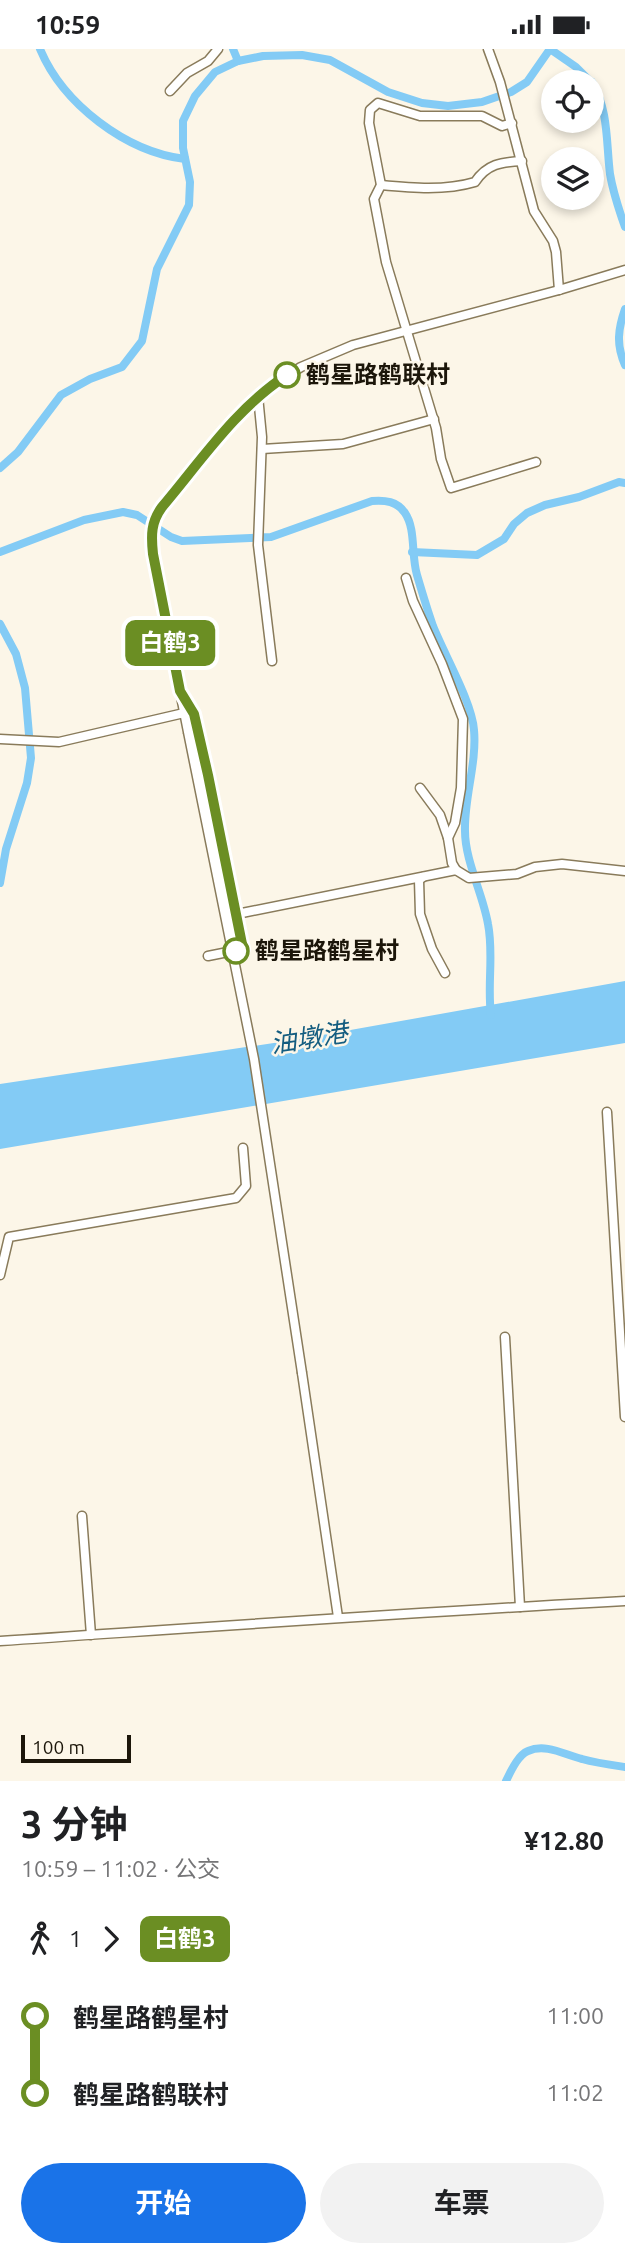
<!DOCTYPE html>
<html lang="zh">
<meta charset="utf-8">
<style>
body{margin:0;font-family:Ubuntu,"Noto Sans SC",sans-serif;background:#f2f2f2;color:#202124;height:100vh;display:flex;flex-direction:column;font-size:26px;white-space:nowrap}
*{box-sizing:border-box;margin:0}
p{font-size:23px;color:#757577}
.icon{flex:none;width:38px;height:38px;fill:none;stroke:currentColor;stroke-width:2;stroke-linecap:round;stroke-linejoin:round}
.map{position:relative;height:1732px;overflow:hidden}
.side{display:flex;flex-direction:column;background:#fff;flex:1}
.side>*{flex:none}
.badge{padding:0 14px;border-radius:10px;font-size:24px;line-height:46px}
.buttons{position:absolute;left:541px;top:21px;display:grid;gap:14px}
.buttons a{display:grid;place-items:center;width:63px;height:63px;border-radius:50%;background:#fff;box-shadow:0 4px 10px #0003;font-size:35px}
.scale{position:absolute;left:21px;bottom:18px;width:110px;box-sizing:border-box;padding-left:7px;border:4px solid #1c160a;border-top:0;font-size:19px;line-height:24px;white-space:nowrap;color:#1c160a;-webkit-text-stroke:5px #fcf6e8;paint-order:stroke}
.map>.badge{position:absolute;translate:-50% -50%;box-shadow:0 0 0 4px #fff}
.legs{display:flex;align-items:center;gap:10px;height:77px;padding:0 21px;font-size:23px}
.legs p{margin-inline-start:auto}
.overview{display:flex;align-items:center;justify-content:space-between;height:119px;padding:0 21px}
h1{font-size:38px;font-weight:700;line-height:52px}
.button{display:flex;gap:14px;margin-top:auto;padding:14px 21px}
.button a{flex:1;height:80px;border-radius:42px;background:#1a73e8;color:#fff;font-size:28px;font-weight:700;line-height:80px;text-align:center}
.button a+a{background:#f2f2f2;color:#202124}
ul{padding:0 21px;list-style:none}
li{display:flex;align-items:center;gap:24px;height:77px;font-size:26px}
li i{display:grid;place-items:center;width:10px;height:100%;margin:0 9px;background:currentColor}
li i::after{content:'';width:18px;height:18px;margin:-9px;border:5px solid;border-radius:50%;background:#fff}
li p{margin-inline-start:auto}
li:first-child i{background:linear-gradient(#0000 50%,currentColor 0)}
li:last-child i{background:linear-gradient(currentColor 50%,#0000 0)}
.status{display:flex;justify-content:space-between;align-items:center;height:49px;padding:0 35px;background:#fff;direction:ltr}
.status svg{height:19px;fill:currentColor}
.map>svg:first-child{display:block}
</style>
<div class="status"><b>10:59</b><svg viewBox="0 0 49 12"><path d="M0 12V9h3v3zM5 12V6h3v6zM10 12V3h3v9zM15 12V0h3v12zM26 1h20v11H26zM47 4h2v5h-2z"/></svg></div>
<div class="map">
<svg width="625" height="1732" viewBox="0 0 625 1732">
<rect width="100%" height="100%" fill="#fcf6e8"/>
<path fill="#83cbf5" d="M625,932V994L0,1100V1035L300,990Z"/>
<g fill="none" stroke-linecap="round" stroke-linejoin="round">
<g stroke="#83cbf5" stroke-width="8">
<path d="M40,0C63,55 126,103 185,110"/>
<path d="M233,0L238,12"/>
<path d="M592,33C609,62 606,93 610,125C613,143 619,161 625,178"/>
<path d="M625,260C618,280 616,296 625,316"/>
<path d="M0,419L18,403L61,346L90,330L122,318L142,292L157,220L189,156L190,133L183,99V72L195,47L215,23L238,12L263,7L302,6L330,11L388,43L422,54L448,57L482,53L511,43L527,33L550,0L576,18L591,33"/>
<path d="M0,503L84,471L123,463L137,466L171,488L182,492L271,488L372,452C385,451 397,452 405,464C416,480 411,506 417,526C422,543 427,560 433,577C444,605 472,653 474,681C477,714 464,749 465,782C465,812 483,845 488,875C494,905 487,935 491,966"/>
<path d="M412,503L477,506L504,490L514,475L527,464L545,456L579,448L619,433L625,434"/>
<path d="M0,575L16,605L25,639L31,709L27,734L6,800L0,834"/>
<path d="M506,1732C511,1722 518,1706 528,1702C546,1694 565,1706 582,1710C596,1714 611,1716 625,1718"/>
</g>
<g stroke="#897b5b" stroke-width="11">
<g id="street">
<path d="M488,0L500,33L534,162L553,192L556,203L559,241"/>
<path d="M170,42L187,24L208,12L218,0"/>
<path d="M512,74L502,77L482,67H420L378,54L370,61L369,74L381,136L374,150L386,213L436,379L441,410L451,439L536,413"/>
<path d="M381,136C412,139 445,142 475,133C487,115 501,113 522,112"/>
<path d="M258,347L262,388L258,496L272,612"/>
<path d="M262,400L343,395L434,370"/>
<path d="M406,529L413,552L442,615L463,670L461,739L455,774L448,789L452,814L456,821"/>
<path d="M183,648L194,665L208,726L243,900L208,907"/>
<path d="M188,683L153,505C151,486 151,473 162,458L246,359L264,341L301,318L353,296L559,241L625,221"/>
<path d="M0,690L59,693L184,664"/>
<path d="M420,739L440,766L448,789"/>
<path d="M423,828L419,831L420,865L432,900L445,924"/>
<path d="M237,865L456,821L469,829L517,825L535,818L562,815L625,822"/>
<path d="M607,1063L625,1368"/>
<path d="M0,1226L9,1188L236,1149L246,1137L243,1099"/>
<path d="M505,1288L520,1558"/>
<path d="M302,1324L338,1568"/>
<path d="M82,1467L91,1586"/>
<path d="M0,1592C208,1578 416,1563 625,1552"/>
</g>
</g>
<use href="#street" stroke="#fff" stroke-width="8"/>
<g stroke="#897b5b" stroke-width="11" stroke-linecap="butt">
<path id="street-bridge" d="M188,683L254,1010L302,1324"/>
</g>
<use href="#street-bridge" stroke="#fff" stroke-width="8"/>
</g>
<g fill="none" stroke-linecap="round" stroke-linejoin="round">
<g stroke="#fff" stroke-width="16">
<path id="line-1" d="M236,902L243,900L208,726L194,665L180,642L153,505C151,486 151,473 162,458C201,412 236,359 287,326"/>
</g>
<use href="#line-1" stroke="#6b8e23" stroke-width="10"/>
</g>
<g fill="#fff" stroke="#6b8e23" stroke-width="3.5">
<circle cx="287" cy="326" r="12"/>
<circle cx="236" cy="902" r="12"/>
</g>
<g text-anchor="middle" stroke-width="5" stroke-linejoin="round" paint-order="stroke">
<g font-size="24" font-weight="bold" fill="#1c160a" stroke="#fcf6e8" text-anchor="start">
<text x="306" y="334">鹤星路鹤联村</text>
<text x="255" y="910">鹤星路鹤星村</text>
</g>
<g font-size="26" font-style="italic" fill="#145d80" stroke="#fcf6e8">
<text transform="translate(309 989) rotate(-9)" y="9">油墩港</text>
</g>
</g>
</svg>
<div class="buttons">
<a><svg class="icon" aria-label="locate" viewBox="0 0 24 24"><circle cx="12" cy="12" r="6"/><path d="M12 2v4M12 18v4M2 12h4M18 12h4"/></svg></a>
<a><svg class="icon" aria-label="layers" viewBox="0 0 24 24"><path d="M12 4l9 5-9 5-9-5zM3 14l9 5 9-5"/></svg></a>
</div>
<div class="scale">100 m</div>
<b class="badge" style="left:170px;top:594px;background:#6b8e23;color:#fff">白鹤3</b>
</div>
<section class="side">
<div class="overview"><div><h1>3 分钟</h1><p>10:59 – 11:02 · 公交</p></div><b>¥12.80</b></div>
<div class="legs"><svg class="icon" aria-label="walk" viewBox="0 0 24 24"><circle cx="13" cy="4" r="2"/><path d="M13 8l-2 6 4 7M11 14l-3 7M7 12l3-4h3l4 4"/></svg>1<svg class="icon" aria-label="forward" viewBox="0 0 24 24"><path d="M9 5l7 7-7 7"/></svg><b class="badge" style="background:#6b8e23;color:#fff">白鹤3</b></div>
<ul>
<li><i style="color:#6b8e23"></i><b>鹤星路鹤星村</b><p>11:00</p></li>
<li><i style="color:#6b8e23"></i><b>鹤星路鹤联村</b><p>11:02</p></li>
</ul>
<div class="button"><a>开始</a><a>车票</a></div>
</section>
